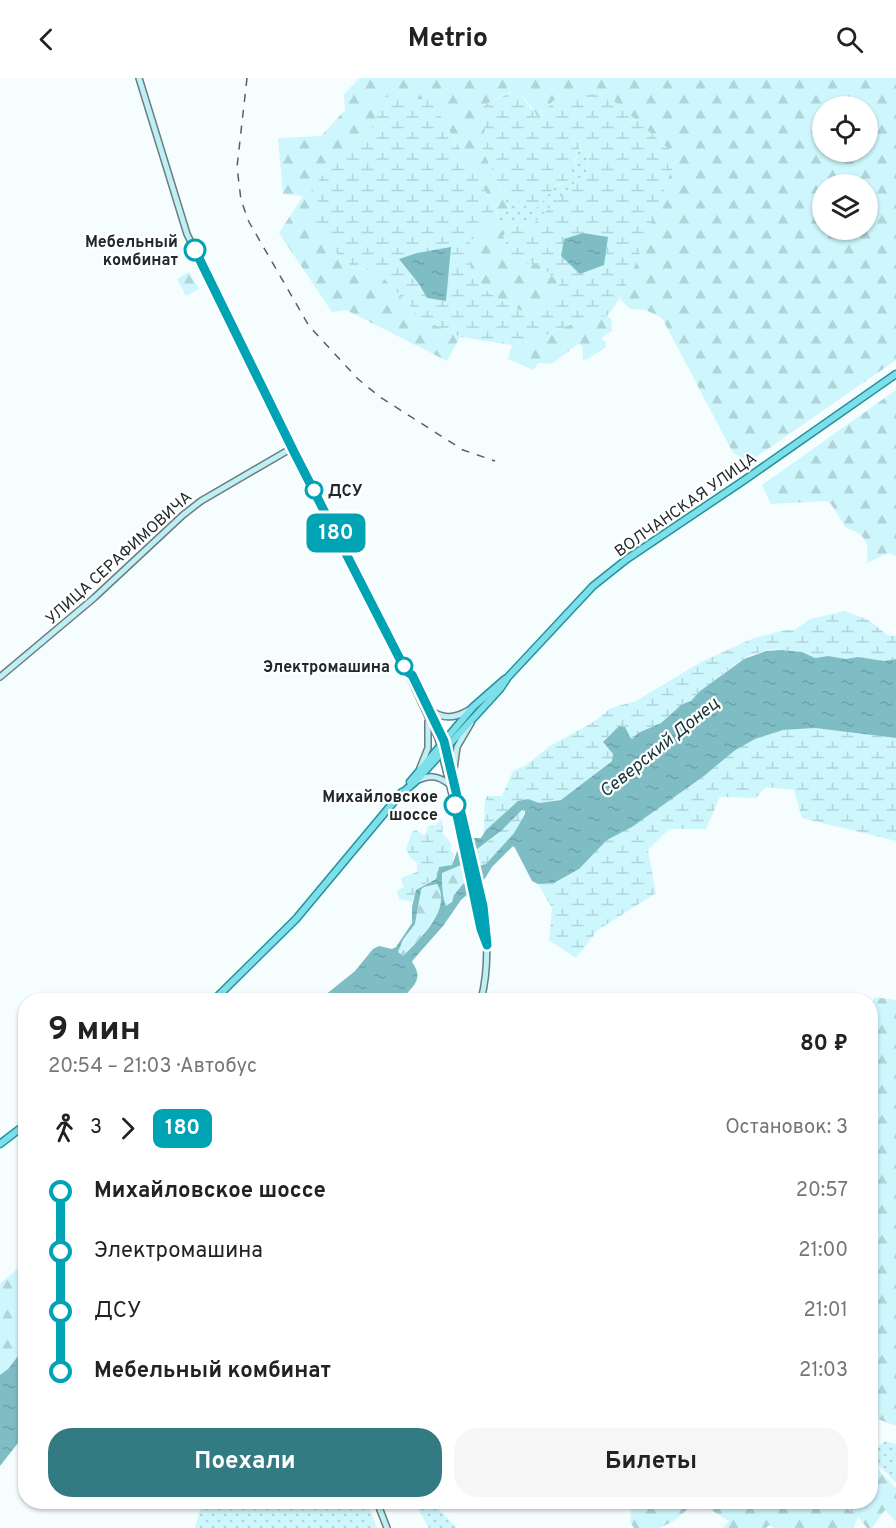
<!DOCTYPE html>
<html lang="ru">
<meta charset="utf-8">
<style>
body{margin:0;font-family:Overpass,sans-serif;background:#f6f6f6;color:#222;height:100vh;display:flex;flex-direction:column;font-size:22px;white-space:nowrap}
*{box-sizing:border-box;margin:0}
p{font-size:20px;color:#767676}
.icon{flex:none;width:33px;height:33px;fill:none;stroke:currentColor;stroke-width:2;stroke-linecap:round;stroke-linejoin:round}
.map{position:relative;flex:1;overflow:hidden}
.panel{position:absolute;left:18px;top:915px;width:860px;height:516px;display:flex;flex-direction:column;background:#fff;border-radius:24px;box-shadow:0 2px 4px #0004}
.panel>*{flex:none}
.badge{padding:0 12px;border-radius:9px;font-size:21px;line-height:39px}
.tools{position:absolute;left:812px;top:18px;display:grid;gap:12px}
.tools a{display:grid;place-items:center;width:66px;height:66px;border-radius:50%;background:#fff;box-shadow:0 2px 4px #0004;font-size:30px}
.map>.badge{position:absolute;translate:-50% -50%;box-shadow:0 0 0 3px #fff}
.legs{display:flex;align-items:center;gap:9px;height:66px;padding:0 30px;font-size:20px}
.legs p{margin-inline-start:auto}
.summary{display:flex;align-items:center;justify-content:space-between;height:102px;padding:0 30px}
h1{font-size:33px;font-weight:700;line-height:45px}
.cta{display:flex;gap:12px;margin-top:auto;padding:12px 30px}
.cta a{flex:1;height:69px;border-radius:24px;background:#337b83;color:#fff;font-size:24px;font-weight:700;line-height:69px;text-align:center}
.cta a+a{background:#f6f6f6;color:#222}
ul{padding:0 30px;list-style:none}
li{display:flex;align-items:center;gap:21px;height:60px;font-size:22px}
li i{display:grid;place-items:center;width:9px;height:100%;margin:0 8px;background:currentColor}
li i::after{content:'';width:15px;height:15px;margin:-8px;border:4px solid;border-radius:50%;background:#fff}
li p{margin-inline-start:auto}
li:first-child i{background:linear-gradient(#0000 50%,currentColor 0)}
li:last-child i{background:linear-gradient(currentColor 50%,#0000 0)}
header{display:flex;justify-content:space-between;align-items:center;height:78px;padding:0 30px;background:#fff;font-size:27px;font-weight:700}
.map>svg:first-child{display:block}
</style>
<header><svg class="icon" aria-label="back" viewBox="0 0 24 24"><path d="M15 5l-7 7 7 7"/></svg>Metrio<svg class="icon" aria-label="search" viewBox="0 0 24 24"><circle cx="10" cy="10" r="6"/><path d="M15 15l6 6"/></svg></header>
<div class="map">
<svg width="896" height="1450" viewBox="0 0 896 1450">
<defs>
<pattern id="grass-dots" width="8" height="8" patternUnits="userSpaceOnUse" patternTransform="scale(1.5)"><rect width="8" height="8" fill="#cdf7fc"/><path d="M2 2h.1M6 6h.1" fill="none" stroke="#b0d4d8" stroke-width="1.8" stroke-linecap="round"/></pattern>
<pattern id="forest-firs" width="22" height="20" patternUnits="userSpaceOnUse" patternTransform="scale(1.5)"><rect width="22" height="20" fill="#cdf7fc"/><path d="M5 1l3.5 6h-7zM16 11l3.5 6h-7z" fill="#b0d4d8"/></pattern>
<pattern id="wetland-marsh" width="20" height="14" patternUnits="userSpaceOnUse" patternTransform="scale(1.5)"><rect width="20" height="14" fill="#cdf7fc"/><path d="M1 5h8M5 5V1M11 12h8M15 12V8" fill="none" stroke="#b0d4d8"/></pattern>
<pattern id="water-ripples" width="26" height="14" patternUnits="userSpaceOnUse" patternTransform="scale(1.5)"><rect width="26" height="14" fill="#7fbdc5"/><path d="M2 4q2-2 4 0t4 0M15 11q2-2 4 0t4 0" fill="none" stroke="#6da2a9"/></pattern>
</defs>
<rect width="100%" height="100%" fill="#f6fdfe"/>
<g fill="url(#grass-dots)">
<path d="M582,68L588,74L589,81L586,94L534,145L512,147L509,143H495L498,135L509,131L500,110L532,132L555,109L562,106L575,86L578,73Z"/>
<path d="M885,1363L896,1366V1405L870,1378Z"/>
<path d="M207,1424H367L377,1450H195L202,1425Z"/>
<path d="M414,1424H432L457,1450H429Z"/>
</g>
<g fill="url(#forest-firs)" fill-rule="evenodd">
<path d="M360,0H896V282L749,384L733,375L662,240L646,232L630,231L620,221L677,78L583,14L553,23L539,41L530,27L520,16L511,14L484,27L480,34L485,51L482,70L509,131L498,135L431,22L371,53L342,73L318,123L335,174L354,190L377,193L422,241L460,259L447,283L346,232L332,234L279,155L303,118L283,116L278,60L321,58L345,32L344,16ZM822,28H867V74H822ZM822,106H867V152H822Z"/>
<path d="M495,143H509L512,147L503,158L508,166L512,184C520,186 523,185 531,185C543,184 552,197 559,205C558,214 555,219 550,227C538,246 511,229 496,219C490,214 482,210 477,204C467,192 471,179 470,164L486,147Z"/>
<path d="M189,194L199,211L186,218L177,201Z"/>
<path d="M607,238L611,240L612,253L604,258L602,261L606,264V269L588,281L583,282L582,268L578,266L552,286L539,285L533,292L508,281L512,267L531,264L581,242Z"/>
<path d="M896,312V478L888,475L867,485C869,464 866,456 846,450L831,426L826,423L771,426L762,407Z"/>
<path d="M461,787L464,806C458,813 453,825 446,829L442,816L441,795Z"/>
<path d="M437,806C454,832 419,861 403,878L398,874C402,863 411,854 415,844C423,826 409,810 437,806Z"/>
<path d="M875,919L896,922V1348L870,1338V928Z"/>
<path d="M25,1184V1269L8,1291L0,1297V1206Z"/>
<path d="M870,1383L896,1410V1444L885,1432L872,1450H867L858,1439L854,1450H774L769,1447L766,1450H723L729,1443L711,1432L706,1424H839L853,1435L844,1424H870Z"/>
<path d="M632,1424H695L677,1441L660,1450H634L630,1444Z"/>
</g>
<g fill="url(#wetland-marsh)" fill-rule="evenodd">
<path d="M512,14L520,16L539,41L553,23L583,14L612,21L677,78C666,107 655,135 644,164C634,190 625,217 607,238L581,242L531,264L512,267L460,259L422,241L377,193L354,190L335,174L315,145L320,136L318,123L311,112L342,73L371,53L385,18L431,22L498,135L495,143L486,147L470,164C471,179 467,192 477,204C482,210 490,214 496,219C511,229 538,246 550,227C555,219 558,214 559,205L542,188L529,185L525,187L515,188C508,180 508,167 503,158L512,147L534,145L586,94L589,81L588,74L581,68L578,73L570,101L555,109L538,129L531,132L500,110L482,70L485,51L480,34L484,27ZM450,170L446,223L427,220L419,206L400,181L417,175Z"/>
<path d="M845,533L869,542L887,557L896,558V581L884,583L858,579L846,581L828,578L815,580L802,574L771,571L751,577L738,584L700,613L691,623L677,630L661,645L638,655L632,661L630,659L625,649L619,648L604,662V666L613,676L612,682L564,721L539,725L514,726L483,756C486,744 482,728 487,718H502L513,693L526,687L550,668L595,643L611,630L636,623L701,584L754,560L785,552H794L811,541Z"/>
<path d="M815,650L896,660V763L802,740L794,712L766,709L756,720L720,719L706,751H669L648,772L656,815L598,852L576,880L549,862L552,830L538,806L554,805L579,791L607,762L632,749L704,698L734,673L755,661L783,652Z"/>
<path d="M522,732L525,734L514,755L486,786L478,788L464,806L461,787L476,772L497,757Z"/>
<path d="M440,742H442L443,756L451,765V772L454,776L452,787L439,789L436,801C423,808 415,808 413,824L399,821L397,813L404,809L401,800L417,794V785L410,779L406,771L412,754L416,752L424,758L429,747H436Z"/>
</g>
<g fill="url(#water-ripples)" fill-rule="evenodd">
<path d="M583,155L608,159L604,187L580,196L561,178L564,161Z"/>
<path d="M451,169L446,223L427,220L419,206L399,181L417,175Z"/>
<path d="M780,572L802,574L815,580L828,578L846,581L858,579L884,583L896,581V660L815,650L783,652L755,661L734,673L704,698L632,749L607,762L579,791L554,805L538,806L532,803L515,770L513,768L492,789L484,802L461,822L443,848L413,882L412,884C425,902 412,909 401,922H319L355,893L373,871L379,868L392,871L396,869L412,845V829L416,812L436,801L439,789L452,787L458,771L474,760H481L486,752L518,723L528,721L539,725L561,722L612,683L613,676L603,664L619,648L625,649L630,659L632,661L638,655L661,645L681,627L691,623L700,613L744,581L766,573ZM522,732L525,733V736L514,755L486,786L478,788L454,817L452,824L446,828C442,818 442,806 442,795L461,787L476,772L501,753ZM437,806C453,831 419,862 403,878L398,874L403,862L415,846L421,812L424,809Z"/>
<path d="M25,1269V1356L0,1388V1297L8,1291Z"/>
</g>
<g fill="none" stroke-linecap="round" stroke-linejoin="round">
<g stroke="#6d7d7f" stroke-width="8">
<g id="secondary">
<path d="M139,0L187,156L295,376L407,593L438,660L460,749L481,851L487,867"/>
<path d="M407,593L412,597L444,663L483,828C488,860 489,891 481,922"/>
<path d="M0,599L94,520L183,437L201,423L292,370"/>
<path d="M431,632C443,642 456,640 469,632"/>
<path d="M420,690L428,670V644"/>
<path d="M454,691L457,669L471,645"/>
<path d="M416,703C429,697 437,697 449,706"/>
<path d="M377,1424L387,1450"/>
</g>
</g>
<g stroke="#24919c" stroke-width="9">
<g id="primary">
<path d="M410,704L473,629L505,601"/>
<path d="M401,716L415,704L500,611L508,599L593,508L627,481L743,403L896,296"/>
<path d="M214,922L296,841L402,714"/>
<path d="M0,1066L26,1046"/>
</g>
</g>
<use href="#secondary" stroke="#beeff4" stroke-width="5"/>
<use href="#primary" stroke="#7cdfe9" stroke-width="6"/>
<path stroke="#596061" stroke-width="1.5" stroke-dasharray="8 8" stroke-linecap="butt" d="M247,0L237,89L241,122L249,144L309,248L358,301L380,319L463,372L495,383"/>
</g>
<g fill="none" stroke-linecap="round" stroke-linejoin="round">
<g stroke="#fff" stroke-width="14">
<path id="line-1" d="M195,172L295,376L406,593L412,597L416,605L444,663L483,828L487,867L481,851L455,727"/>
</g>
<use href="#line-1" stroke="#00a3b4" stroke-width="9"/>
</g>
<g fill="#fff" stroke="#00a3b4" stroke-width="3">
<circle cx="195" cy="172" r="10"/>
<circle cx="314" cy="412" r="8"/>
<circle cx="404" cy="588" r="8"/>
<circle cx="455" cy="727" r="10"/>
</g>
<g text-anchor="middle" stroke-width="4.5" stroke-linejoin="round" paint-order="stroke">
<g font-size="16" font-weight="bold" fill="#22292a" stroke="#fff" text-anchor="end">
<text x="178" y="169">Мебельный<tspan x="178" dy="18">комбинат</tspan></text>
<text x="328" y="418" text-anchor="start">ДСУ</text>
<text x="390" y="594">Электромашина</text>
<text x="438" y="724">Михайловское<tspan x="438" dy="18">шоссе</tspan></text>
</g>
<g font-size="16" fill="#22292a" stroke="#fff">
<text transform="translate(685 426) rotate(-35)" y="6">ВОЛЧАНСКАЯ УЛИЦА</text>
<text transform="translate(118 479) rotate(-42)" y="6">УЛИЦА СЕРАФИМОВИЧА</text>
</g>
<g font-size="18" font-style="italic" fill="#153538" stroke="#fff">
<text transform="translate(659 669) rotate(-39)" y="6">Северский Донец</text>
</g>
</g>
</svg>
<div class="tools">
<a><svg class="icon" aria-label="locate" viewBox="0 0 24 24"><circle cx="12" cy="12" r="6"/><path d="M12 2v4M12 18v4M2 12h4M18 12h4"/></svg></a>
<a><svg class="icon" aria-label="layers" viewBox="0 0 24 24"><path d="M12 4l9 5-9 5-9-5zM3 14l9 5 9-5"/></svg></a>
</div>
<b class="badge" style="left:336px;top:455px;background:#00a3b4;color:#fff">180</b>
<section class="panel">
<div class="summary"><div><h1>9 мин</h1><p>20:54 – 21:03 · Автобус</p></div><b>80 ₽</b></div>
<div class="legs"><svg class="icon" aria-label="walk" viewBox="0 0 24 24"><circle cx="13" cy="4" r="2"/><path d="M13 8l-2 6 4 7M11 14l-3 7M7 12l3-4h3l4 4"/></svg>3<svg class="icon" aria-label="forward" viewBox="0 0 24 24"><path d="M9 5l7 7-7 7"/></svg><b class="badge" style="background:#00a3b4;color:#fff">180</b><p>Остановок: 3</p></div>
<ul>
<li><i style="color:#00a3b4"></i><b>Михайловское шоссе</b><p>20:57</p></li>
<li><i style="color:#00a3b4"></i><span>Электромашина</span><p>21:00</p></li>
<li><i style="color:#00a3b4"></i><span>ДСУ</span><p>21:01</p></li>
<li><i style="color:#00a3b4"></i><b>Мебельный комбинат</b><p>21:03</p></li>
</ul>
<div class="cta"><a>Поехали</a><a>Билеты</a></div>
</section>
</div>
